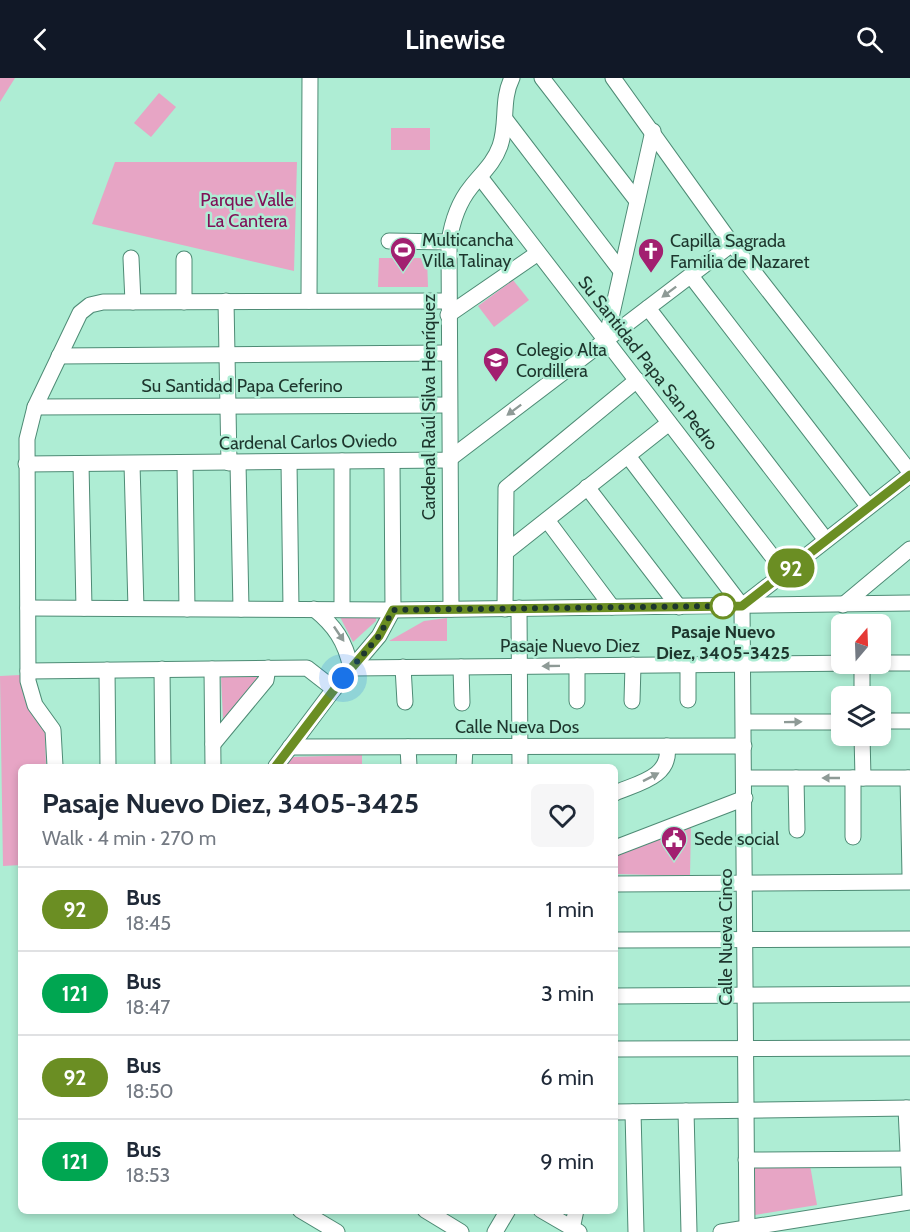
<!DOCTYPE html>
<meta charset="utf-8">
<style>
body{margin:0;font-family:Cabin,sans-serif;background:#f6f6f7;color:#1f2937;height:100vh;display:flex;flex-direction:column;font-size:22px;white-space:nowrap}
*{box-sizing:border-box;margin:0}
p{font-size:20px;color:#747a83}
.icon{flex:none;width:33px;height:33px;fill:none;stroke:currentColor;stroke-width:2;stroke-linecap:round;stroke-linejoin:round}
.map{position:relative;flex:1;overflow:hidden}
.sheet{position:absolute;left:18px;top:686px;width:600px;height:450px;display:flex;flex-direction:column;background:#fff;border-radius:9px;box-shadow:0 3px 9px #0003}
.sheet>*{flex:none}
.badge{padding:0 12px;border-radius:20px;font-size:21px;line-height:39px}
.needle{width:39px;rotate:19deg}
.controls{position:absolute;left:831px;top:536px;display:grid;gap:12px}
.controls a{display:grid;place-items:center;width:60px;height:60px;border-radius:9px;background:#fff;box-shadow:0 3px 9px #0003;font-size:30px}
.you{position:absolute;width:30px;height:30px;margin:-15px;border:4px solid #fff;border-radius:50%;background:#1a73e8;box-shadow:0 0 0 9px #1a73e833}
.map>.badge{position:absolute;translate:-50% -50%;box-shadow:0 0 0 3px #fff}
.round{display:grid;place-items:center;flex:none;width:63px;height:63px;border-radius:9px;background:#f6f6f7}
.head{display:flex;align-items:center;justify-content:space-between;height:102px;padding:0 24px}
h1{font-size:28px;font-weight:700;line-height:45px}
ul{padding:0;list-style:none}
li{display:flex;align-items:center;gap:18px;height:84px;padding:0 24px;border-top:2px solid #e0e1e3}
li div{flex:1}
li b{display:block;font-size:22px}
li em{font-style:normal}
li .badge{min-width:66px;font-weight:700;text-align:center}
header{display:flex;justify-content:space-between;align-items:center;height:78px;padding:0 24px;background:#111827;color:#fff;font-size:27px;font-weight:700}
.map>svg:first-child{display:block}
</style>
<header><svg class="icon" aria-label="back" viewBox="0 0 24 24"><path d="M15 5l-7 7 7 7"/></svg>Linewise<svg class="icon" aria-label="search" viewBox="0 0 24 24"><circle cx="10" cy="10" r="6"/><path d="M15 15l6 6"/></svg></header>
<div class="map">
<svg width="910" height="1154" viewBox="0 0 910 1154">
<rect width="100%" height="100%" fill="#aeedd4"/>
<g fill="#e7a5c5">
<path d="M0,0H15L0,24Z"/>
<path d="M159,15L176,29L151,59L134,45Z"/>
<rect x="391" y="50" width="39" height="22"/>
<path d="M115,84H297L294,193L92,146Z"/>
<path d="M379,180H427L428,209H378Z"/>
<path d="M513,202L529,222L494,249L478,228Z"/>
<path d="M340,539H376V543L353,564Z"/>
<path d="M447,540V563H389L424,543Z"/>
<path d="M257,595V600L229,641H223L221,600L226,596Z"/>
<path d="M20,597L24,620L45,653L46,688H21V787L3,788L0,598Z"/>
<path d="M362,677V688H285L291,679Z"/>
<path d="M691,746L690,798L615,796V776Z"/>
<path d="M810,1087L817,1127L755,1137V1089Z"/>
</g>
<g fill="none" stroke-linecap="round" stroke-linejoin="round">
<g stroke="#4e8b75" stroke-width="17">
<g id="minor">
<path d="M542,0L637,123"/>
<path d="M613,0L732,166L910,394"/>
<path d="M505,41L621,193"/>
<path d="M480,99L785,495"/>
<path d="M389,163L449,164"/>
<path d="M131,180L133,224"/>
<path d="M691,198L868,428"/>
<path d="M226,223L229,385"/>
<path d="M309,223L310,0"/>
<path d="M184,224V181"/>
<path d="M648,230L826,462"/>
<path d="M448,237L538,175"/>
<path d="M606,262L653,53"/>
<path d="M59,278L448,275"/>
<path d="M35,329L449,327"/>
<path d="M628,378L742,528"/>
<path d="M342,383V531"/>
<path d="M289,384L291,531"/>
<path d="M185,385L187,531"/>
<path d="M238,385L241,531"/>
<path d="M26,386L448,382L732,166"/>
<path d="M81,386L84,530"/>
<path d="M132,386L136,530"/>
<path d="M587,409L679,529"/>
<path d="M547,442L612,529"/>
<path d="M506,474L669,345"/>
<path d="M843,527L910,471"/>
<path d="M742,528L747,1154"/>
<path d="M742,528L910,397"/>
<path d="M28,530L393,532L910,525"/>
<path d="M519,530L520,688"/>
<path d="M314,531C335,548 345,563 351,590L861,585"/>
<path d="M451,531L449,164C452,144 458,125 471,109C482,95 494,85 500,68C508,45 501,22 512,0"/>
<path d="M505,531L506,410L637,302"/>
<path d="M862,585V618"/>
<path d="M880,585H910"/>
<path d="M403,589L405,624"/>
<path d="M461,589L462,625"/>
<path d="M162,591L163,688"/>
<path d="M212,591L213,688"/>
<path d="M107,592L108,688"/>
<path d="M28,593L307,590L334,611"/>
<path d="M688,622V587"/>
<path d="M577,623V588"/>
<path d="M632,623L633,587"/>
<path d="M880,643H910"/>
<path d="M744,644H842"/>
<path d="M862,657L863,700"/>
<path d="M213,666L266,602L268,590"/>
<path d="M290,669L744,668"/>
<path d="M408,669L409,688"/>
<path d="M55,688L53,652L35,627L28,603L27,361L35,329L80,235L90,227L103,224L448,223"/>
<path d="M276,688L334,611L379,558L393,532L392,383"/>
<path d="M464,688L465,669"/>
<path d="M745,700H910"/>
<path d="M796,700L797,752"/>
<path d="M853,700V759"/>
<path d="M908,700L910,797"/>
<path d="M615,715C638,705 672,699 667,668"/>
<path d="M615,770L745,720"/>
<path d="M615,806L910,804"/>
<path d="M615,862L910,861"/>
<path d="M615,918L910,916"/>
<path d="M615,971L910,970"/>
<path d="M906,1030L910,1117"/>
<path d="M686,1033L689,1154"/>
<path d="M615,1034L910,1030"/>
<path d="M633,1034L636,1154"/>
<path d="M746,1082L908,1081"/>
<path d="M300,1132L337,1154"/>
<path d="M425,1132L461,1154"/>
<path d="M541,1132L579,1154"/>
<path d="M572,1151L576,1132"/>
<path d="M495,1154L508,1132"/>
<path d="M721,1154L910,1124"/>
</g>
</g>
<use href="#minor" stroke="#fff" stroke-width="15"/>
</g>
<defs><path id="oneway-solid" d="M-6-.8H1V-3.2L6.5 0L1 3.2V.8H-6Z" transform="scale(1.5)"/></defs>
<g fill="#8e9a96">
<use href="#oneway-solid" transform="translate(669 214) rotate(143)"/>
<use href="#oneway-solid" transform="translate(514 332) rotate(143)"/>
<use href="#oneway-solid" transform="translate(339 556) rotate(56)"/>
<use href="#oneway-solid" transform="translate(551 588) rotate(179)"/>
<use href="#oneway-solid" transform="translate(793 644) rotate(-1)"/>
<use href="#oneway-solid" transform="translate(651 699) rotate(-27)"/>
<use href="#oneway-solid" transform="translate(831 700) rotate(180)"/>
</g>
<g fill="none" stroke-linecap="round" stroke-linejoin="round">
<g stroke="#fff" stroke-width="14">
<path id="line" d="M276,688L343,600L379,558L393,532L742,528L910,397"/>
</g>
<use href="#line" stroke="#6b8e23" stroke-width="9"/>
<path stroke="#1d362d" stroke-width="6" stroke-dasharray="0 10.8" d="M343,600L379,558L393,532L723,528"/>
</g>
<defs>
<g id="stadium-pin" transform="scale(1.35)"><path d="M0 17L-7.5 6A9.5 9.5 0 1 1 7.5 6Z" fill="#a22070" stroke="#aeedd4"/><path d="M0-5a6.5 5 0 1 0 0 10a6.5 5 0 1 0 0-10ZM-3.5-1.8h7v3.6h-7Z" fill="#fff"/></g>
<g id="church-pin" transform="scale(1.35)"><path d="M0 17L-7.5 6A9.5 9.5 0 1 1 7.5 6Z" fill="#a22070" stroke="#aeedd4"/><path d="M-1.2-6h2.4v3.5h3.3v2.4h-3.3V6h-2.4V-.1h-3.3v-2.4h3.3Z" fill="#fff"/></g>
<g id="school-pin" transform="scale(1.35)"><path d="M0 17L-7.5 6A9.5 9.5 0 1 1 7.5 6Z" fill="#a22070" stroke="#aeedd4"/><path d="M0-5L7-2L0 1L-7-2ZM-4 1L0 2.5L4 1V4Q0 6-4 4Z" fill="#fff"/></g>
<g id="civic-pin" transform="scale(1.35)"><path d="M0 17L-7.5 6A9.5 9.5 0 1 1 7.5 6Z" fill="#a22070" stroke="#aeedd4"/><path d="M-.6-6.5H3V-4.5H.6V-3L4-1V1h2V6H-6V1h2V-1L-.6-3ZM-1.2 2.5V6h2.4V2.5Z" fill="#fff"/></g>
</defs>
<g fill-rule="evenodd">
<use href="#stadium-pin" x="403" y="172"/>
<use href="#church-pin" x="651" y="173"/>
<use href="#school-pin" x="496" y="282"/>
<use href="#civic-pin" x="674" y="761"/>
</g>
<circle fill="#fff" stroke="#6b8e23" stroke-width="3" cx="723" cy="528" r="12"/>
<g text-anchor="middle" stroke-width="5" stroke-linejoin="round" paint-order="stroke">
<g font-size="18" fill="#801057" stroke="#aeedd4">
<text x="247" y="128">Parque Valle<tspan x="247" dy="21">La Cantera</tspan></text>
</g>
<g font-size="18" fill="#1d362d" stroke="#aeedd4" text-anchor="start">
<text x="422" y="168">Multicancha<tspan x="422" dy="21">Villa Talinay</tspan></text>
<text x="670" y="169">Capilla Sagrada<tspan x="670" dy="21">Familia de Nazaret</tspan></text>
<text x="516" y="278">Colegio Alta<tspan x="516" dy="21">Cordillera</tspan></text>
<text x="694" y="767">Sede social</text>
</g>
<g font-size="18" fill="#1d362d" stroke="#aeedd4">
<text transform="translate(648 285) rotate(52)" y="6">Su Santidad Papa San Pedro</text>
<text x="242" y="314">Su Santidad Papa Ceferino</text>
<text transform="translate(429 329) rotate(-90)" y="6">Cardenal Raúl Silva Henríquez</text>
<text transform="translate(308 364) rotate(-1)" y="6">Cardenal Carlos Oviedo</text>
<text x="570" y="574">Pasaje Nuevo Diez</text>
<text x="517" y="655">Calle Nueva Dos</text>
<text transform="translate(726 859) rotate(-90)" y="6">Calle Nueva Cinco</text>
</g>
<g font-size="18" font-weight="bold" fill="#1d362d" stroke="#aeedd4">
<text x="723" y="560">Pasaje Nuevo<tspan x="723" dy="21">Diez, 3405-3425</tspan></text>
</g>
</g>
</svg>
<div class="controls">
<a><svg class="needle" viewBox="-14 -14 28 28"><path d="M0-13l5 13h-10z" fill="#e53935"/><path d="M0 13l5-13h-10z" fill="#747a83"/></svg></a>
<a><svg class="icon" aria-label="layers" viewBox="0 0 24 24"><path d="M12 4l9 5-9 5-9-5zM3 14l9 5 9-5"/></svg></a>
</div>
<div class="you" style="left:343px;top:600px"></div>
<b class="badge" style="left:791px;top:490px;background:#6b8e23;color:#fff">92</b>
<section class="sheet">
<div class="head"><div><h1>Pasaje Nuevo Diez, 3405-3425</h1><p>Walk · 4 min · 270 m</p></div><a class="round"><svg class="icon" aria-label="heart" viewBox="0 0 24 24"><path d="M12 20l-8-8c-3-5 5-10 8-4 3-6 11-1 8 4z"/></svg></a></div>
<ul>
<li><span class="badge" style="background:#6b8e23;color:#fff">92</span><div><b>Bus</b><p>18:45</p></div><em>1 min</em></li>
<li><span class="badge" style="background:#00a651;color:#fff">121</span><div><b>Bus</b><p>18:47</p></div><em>3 min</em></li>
<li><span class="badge" style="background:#6b8e23;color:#fff">92</span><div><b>Bus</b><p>18:50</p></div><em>6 min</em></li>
<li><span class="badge" style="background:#00a651;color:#fff">121</span><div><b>Bus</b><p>18:53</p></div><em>9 min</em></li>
</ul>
</section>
</div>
